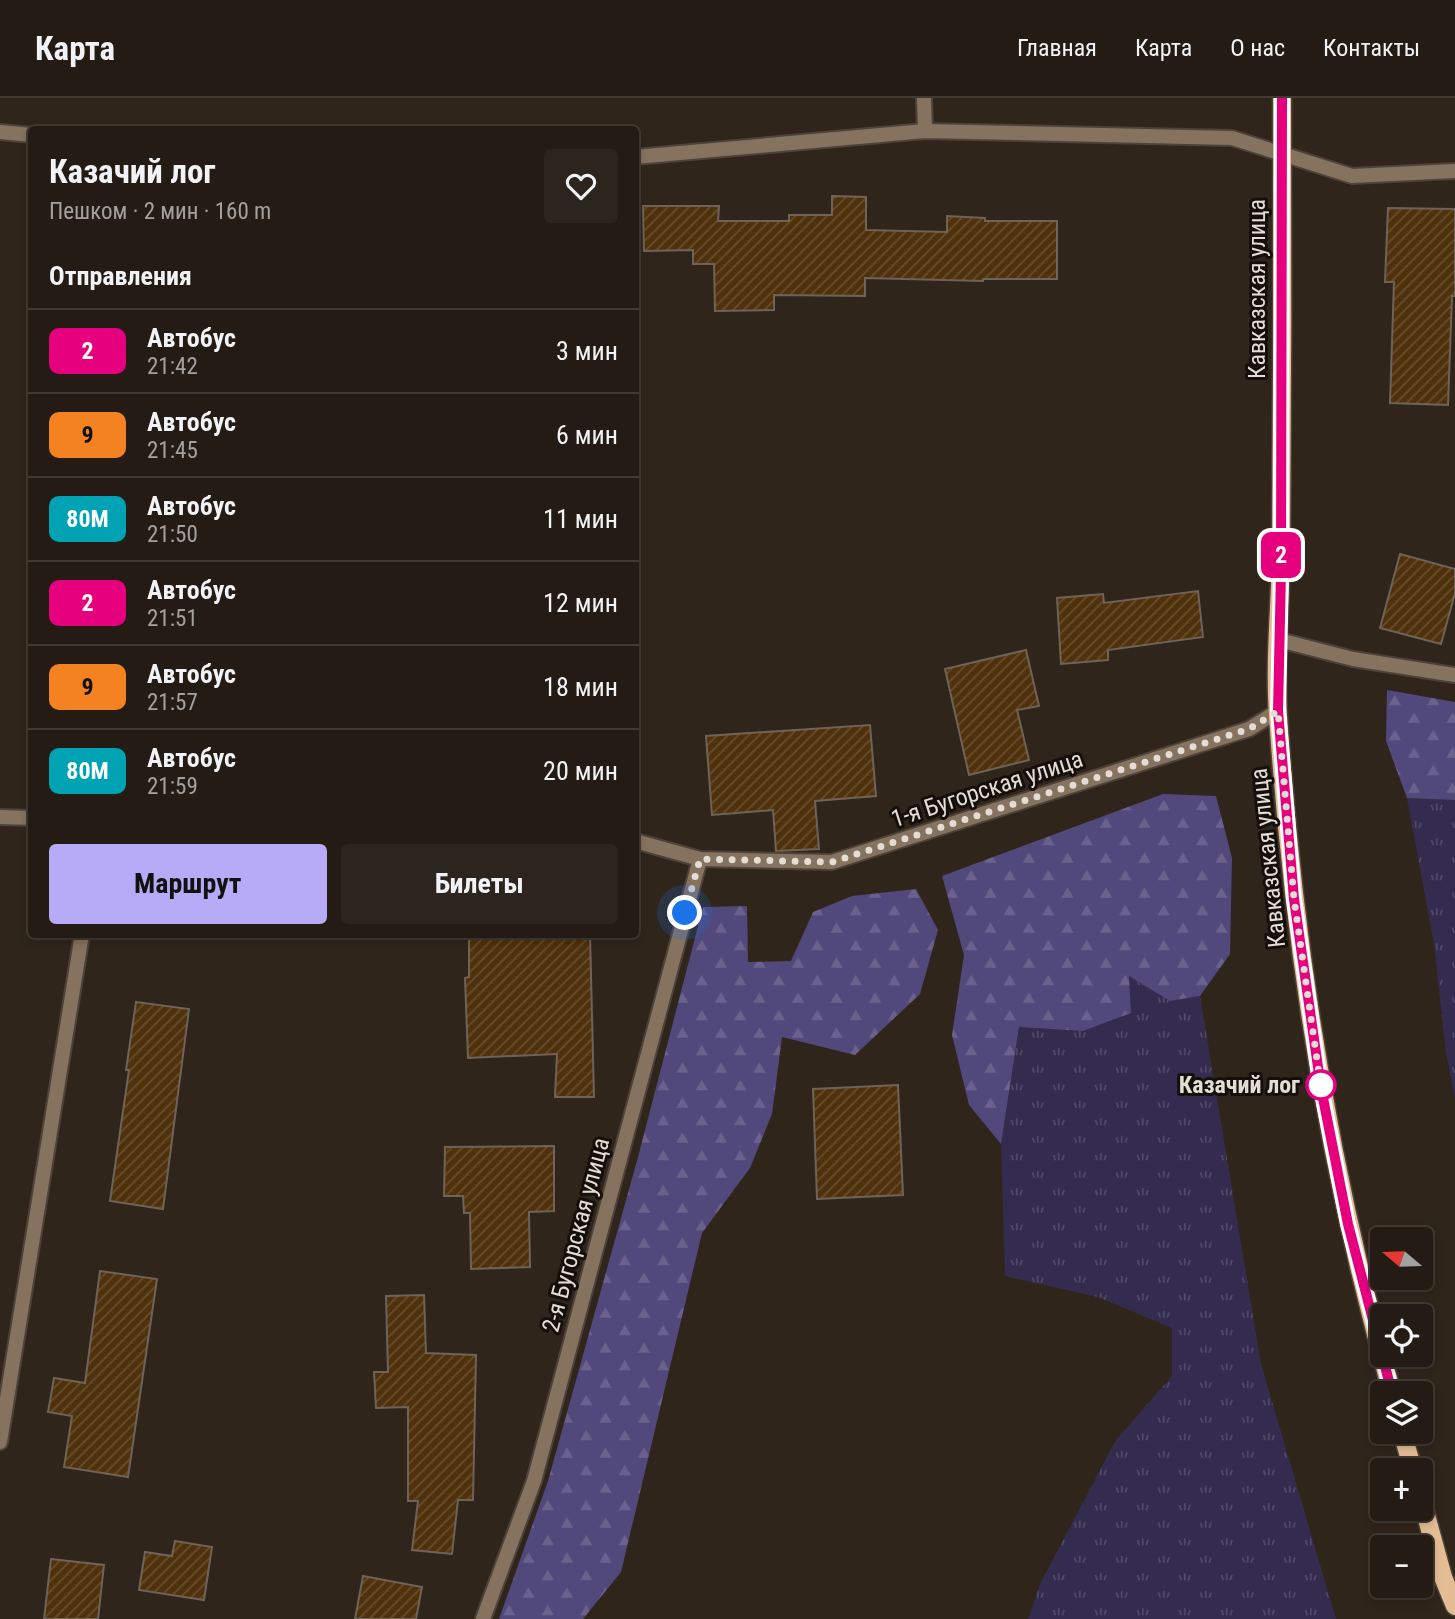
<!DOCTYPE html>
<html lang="ru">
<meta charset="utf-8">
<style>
body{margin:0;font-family:"Roboto Condensed",sans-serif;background:#2c251d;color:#f1f3f6;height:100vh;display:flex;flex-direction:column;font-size:26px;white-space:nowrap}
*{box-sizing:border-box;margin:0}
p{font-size:23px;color:#a3a1a0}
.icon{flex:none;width:38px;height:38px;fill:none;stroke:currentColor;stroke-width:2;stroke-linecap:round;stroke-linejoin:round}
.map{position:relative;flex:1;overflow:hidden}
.drawer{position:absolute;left:28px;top:28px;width:611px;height:812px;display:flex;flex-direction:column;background:#241c14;border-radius:7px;box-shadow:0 4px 10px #0003,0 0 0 2px #413a34}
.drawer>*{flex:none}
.badge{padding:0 14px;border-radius:10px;font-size:24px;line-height:46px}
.needle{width:46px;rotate:289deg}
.controls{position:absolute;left:1370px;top:1129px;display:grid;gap:14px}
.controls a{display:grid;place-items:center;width:63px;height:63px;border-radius:7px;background:#241c14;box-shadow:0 4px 10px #0003,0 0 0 2px #413a34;font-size:35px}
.you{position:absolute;width:35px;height:35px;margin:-18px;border:5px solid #fff;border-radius:50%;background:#1a73e8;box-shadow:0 0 0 10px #1a73e833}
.map>.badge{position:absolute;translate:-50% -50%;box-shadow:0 0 0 4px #fff}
h2{padding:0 21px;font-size:26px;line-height:63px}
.round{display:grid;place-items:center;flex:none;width:74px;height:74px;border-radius:7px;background:#2c251d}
.overview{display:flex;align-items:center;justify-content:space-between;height:119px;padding:0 21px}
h1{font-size:33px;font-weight:700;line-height:52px}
.action{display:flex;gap:14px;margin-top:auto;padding:14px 21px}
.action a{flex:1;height:80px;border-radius:7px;background:#b7abf8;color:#111;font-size:28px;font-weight:700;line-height:80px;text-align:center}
.action a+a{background:#2c251d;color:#f1f3f6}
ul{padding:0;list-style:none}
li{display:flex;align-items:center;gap:21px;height:84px;padding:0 21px;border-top:2px solid #413a34}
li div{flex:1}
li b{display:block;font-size:26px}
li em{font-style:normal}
li .badge{min-width:77px;font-weight:700;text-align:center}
header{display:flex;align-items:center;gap:42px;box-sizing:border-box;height:98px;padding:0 35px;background:#241c14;border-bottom:2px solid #413a34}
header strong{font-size:33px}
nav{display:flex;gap:38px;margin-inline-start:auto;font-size:24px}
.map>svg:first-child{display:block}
</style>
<header>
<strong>Карта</strong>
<nav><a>Главная</a><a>Карта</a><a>О нас</a><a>Контакты</a></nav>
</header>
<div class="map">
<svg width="1455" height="1521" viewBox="0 0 1455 1521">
<defs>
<pattern id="grass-tufts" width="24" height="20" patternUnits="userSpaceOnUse" patternTransform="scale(1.75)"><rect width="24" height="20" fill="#332c4f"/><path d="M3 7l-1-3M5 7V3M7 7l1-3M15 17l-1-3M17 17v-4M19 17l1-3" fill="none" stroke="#504a68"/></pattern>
<pattern id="forest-firs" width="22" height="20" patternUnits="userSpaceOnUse" patternTransform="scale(1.75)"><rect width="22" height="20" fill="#51487b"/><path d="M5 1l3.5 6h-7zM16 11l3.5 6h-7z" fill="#6a628d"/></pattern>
<pattern id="building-hatch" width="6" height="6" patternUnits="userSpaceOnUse" patternTransform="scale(1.75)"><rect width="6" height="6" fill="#4f310c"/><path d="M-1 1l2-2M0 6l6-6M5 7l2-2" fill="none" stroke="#684e2f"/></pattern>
</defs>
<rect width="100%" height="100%" fill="#30251b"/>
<g fill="url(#grass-tufts)">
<path d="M1407,700L1455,702V1000L1446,955L1434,846Z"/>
<path d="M1128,877L1170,903L1200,898L1261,1266L1336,1521H1028L1041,1484L1116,1342L1172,1278V1230L1098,1199L1005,1178L1001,1046L1019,929L1083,933Z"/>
</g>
<g fill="url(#forest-firs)">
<path d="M1387,592L1455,604V702L1407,700L1386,643Z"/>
<path d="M1163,696L1216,698L1232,760L1230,856L1200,898L1170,903L1129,878L1131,915L1083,933L1019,929L1001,1046L969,1007L952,937L964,857L942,778Z"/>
<path d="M916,791L938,832L920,896L855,957L782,939L772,1016L750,1070L702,1135L621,1474L583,1521H499L548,1383L638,1059L703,809L747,808L748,864L791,863L813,814L852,798Z"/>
</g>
<g fill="url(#building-hatch)" stroke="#6f6357" stroke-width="2">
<path d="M832,98L866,99V132L947,134V118L985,120V123H1057V181H983V183L865,180V198L774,197V212L715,213L714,166H693V152L644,153L643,108H719L718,123H789V117H832Z"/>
<path d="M1388,110L1455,111V198H1452L1448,307L1390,305L1394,184H1385Z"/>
<path d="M1400,456L1455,471V495L1441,546L1380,530Z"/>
<path d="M1198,493L1203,539L1108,552V562L1061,566L1057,500L1103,496L1104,505Z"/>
<path d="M1026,552L1039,608L1017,612L1029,662L969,677L945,571Z"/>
<path d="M870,627L876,698L815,703L819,751L776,753L773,712L712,717L706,638Z"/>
<path d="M469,836H590L594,999H555L557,956L468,960L465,880L469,879Z"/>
<path d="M136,904L189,911L163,1111L110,1103L129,972H126Z"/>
<path d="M898,987L903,1097L817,1101L813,991Z"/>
<path d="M554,1048V1113L529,1114L530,1169L471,1171L470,1115H464L463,1098H444L445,1049Z"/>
<path d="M100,1173L157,1181L128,1379L64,1369L72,1318L48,1314L54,1280L85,1285Z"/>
<path d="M424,1197L426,1255L476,1257L473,1402H458L452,1456L412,1452L418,1403H408V1309L376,1310L374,1274H388L386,1198Z"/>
<path d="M175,1443L212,1449L204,1502L139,1492L145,1454L172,1458Z"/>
<path d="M51,1461L104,1467L98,1521H44Z"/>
<path d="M363,1478L422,1489L416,1521H355Z"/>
</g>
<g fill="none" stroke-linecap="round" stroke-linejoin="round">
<g stroke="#4d4239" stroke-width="18">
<g id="minor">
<path d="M924,0L925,33"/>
<path d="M0,34L32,37"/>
<path d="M635,59L925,33L1232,40L1352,78L1455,73"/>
<path d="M1279,542L1353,561L1455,577"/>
<path d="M0,719L32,720"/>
<path d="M635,743L700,761L832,764L1249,631L1278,613"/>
<path d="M0,1344L82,836"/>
<path d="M483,1521L534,1383L700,761"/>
</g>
</g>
<g stroke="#4d4239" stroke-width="21">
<g id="primary">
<path d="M1282,0C1283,149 1282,297 1281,446C1281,503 1274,560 1278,617C1293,846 1329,1074 1392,1295"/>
<path d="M1402,1334L1413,1372"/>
<path d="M1421,1399L1443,1479L1455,1508"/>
</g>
</g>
<use href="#minor" stroke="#85725f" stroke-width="14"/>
<use href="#primary" stroke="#e5bd95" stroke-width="18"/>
</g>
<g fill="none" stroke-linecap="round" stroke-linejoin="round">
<g stroke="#fff" stroke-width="16">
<path id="line" d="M1282,0L1281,474L1278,613L1294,801L1321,990L1348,1126L1392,1295"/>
</g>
<use href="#line" stroke="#e6007e" stroke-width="10"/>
<path stroke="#e4ddd6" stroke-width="7" stroke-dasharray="0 12.6" d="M685,815L700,761L832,764L1249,631L1278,613L1294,801L1321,990V987"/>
</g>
<circle fill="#fff" stroke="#e6007e" stroke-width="3.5" cx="1321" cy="987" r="14"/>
<g text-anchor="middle" stroke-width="6" stroke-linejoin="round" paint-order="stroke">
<g font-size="24" fill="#e4ddd6" stroke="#140f0b">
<text transform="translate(1257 191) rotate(-90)" y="8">Кавказская улица</text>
<text transform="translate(987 691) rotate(-18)" y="8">1-я Бугорская улица</text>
<text transform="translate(1268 760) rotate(-96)" y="8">Кавказская улица</text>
<text transform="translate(576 1137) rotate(-75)" y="8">2-я Бугорская улица</text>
</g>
<g font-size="24" font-weight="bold" fill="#e4ddd6" stroke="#140f0b" text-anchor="end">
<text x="1300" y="995">Казачий лог</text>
</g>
</g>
</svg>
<div class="controls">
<a><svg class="needle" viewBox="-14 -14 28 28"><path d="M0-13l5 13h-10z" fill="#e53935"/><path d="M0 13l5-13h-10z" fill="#a3a1a0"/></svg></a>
<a><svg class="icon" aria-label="locate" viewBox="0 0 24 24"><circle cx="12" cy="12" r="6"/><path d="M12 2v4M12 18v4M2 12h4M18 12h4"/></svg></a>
<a><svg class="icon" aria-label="layers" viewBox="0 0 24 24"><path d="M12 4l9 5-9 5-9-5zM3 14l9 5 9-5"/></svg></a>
<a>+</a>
<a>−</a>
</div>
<div class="you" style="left:685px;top:815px"></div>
<b class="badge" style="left:1281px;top:457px;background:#e6007e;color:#fff">2</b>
<section class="drawer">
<div class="overview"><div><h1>Казачий лог</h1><p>Пешком · 2 мин · 160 m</p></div><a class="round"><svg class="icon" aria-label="heart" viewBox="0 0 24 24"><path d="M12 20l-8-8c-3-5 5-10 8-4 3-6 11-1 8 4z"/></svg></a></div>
<h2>Отправления</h2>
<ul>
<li><span class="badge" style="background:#e6007e;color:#fff">2</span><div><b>Автобус</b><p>21:42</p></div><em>3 мин</em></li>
<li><span class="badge" style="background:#f58220;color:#111">9</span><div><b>Автобус</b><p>21:45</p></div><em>6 мин</em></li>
<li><span class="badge" style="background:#00a3b4;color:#fff">80М</span><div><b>Автобус</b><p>21:50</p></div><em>11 мин</em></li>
<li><span class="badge" style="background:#e6007e;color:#fff">2</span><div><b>Автобус</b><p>21:51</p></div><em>12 мин</em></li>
<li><span class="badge" style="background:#f58220;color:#111">9</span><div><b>Автобус</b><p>21:57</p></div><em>18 мин</em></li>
<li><span class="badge" style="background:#00a3b4;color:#fff">80М</span><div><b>Автобус</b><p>21:59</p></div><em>20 мин</em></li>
</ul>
<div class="action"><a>Маршрут</a><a>Билеты</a></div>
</section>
</div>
